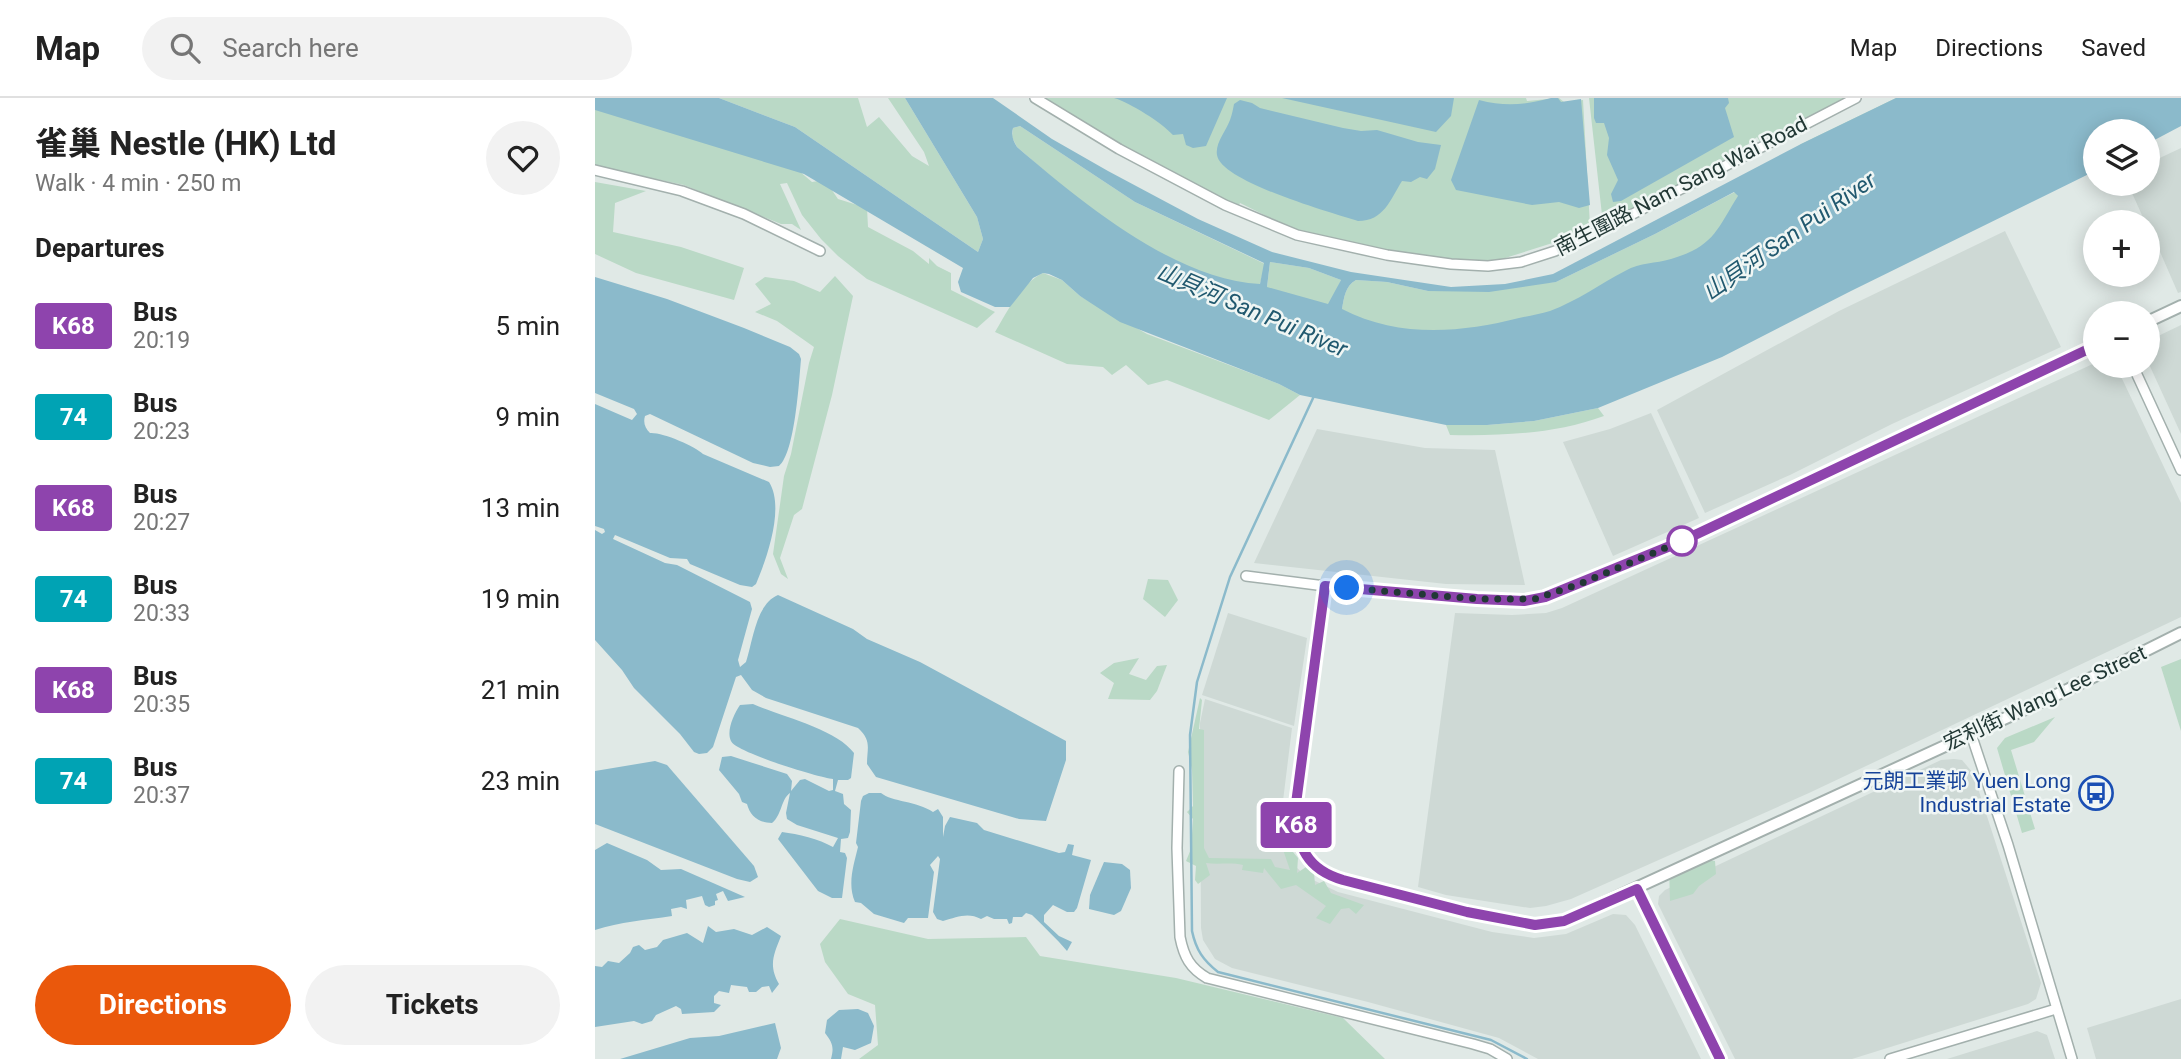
<!DOCTYPE html>
<meta charset="utf-8">
<style>
body{margin:0;font-family:Roboto,"Noto Sans TC",sans-serif;background:#f2f2f2;color:#222;height:100vh;display:flex;flex-direction:column;font-size:26px;white-space:nowrap}
*{box-sizing:border-box;margin:0}
p{font-size:23px;color:#767676}
.icon{flex:none;width:38px;height:38px;fill:none;stroke:currentColor;stroke-width:2;stroke-linecap:round;stroke-linejoin:round}
.map{position:relative;flex:1;overflow:hidden}
.panel{display:flex;flex-direction:column;background:#fff;width:595px}
.panel>*{flex:none}
.badge{padding:0 14px;border-radius:5px;font-size:24px;line-height:46px}
.controls{position:absolute;left:1488px;top:21px;display:grid;gap:14px}
.controls a{display:grid;place-items:center;width:77px;height:77px;border-radius:50%;background:#fff;box-shadow:0 4px 18px #0003;font-size:35px}
.you{position:absolute;width:35px;height:35px;margin:-18px;border:5px solid #fff;border-radius:50%;background:#1a73e8;box-shadow:0 0 0 10px #1a73e833}
.map>.badge{position:absolute;translate:-50% -50%;box-shadow:0 0 0 4px #fff}
h2{padding:0 35px;font-size:26px;line-height:63px}
.round{display:grid;place-items:center;flex:none;width:74px;height:74px;border-radius:37px;background:#f2f2f2}
.summary{display:flex;align-items:center;justify-content:space-between;height:119px;padding:0 35px}
h1{font-size:33px;font-weight:700;line-height:52px}
.cta{display:flex;gap:14px;margin-top:auto;padding:14px 35px}
.cta a{flex:1;height:80px;border-radius:42px;background:#ea580c;color:#fff;font-size:28px;font-weight:700;line-height:80px;text-align:center}
.cta a+a{background:#f2f2f2;color:#222}
ul{padding:0;list-style:none}
li{display:flex;align-items:center;gap:21px;height:91px;padding:0 35px}
li div{flex:1}
li b{display:block;font-size:26px}
li em{font-style:normal}
li .badge{min-width:77px;font-weight:700;text-align:center}
header{display:flex;align-items:center;gap:42px;box-sizing:border-box;height:98px;padding:0 35px;background:#fff;border-bottom:2px solid #e0e0e0}
header strong{font-size:33px}
nav{display:flex;gap:38px;margin-inline-start:auto;font-size:24px}
.search{width:490px;height:63px;background:#f2f2f2;display:flex;align-items:center;gap:18px;box-sizing:border-box;padding:0 24px;border-radius:38px;color:#767676;font-size:26px}
main{display:flex;flex:1;min-height:0}
.map>svg:first-child{display:block}
</style>
<header>
<strong>Map</strong>
<div class="search"><svg class="icon" aria-label="search" viewBox="0 0 24 24"><circle cx="10" cy="10" r="6"/><path d="M15 15l6 6"/></svg>Search here</div>
<nav><a>Map</a><a>Directions</a><a>Saved</a></nav>
</header>
<main>
<section class="panel">
<div class="summary"><div><h1>雀巢 Nestle (HK) Ltd</h1><p>Walk · 4 min · 250 m</p></div><a class="round"><svg class="icon" aria-label="heart" viewBox="0 0 24 24"><path d="M12 20l-8-8c-3-5 5-10 8-4 3-6 11-1 8 4z"/></svg></a></div>
<h2>Departures</h2>
<ul>
<li><span class="badge" style="background:#8e44ad;color:#fff">K68</span><div><b>Bus</b><p>20:19</p></div><em>5 min</em></li>
<li><span class="badge" style="background:#00a3b4;color:#fff">74</span><div><b>Bus</b><p>20:23</p></div><em>9 min</em></li>
<li><span class="badge" style="background:#8e44ad;color:#fff">K68</span><div><b>Bus</b><p>20:27</p></div><em>13 min</em></li>
<li><span class="badge" style="background:#00a3b4;color:#fff">74</span><div><b>Bus</b><p>20:33</p></div><em>19 min</em></li>
<li><span class="badge" style="background:#8e44ad;color:#fff">K68</span><div><b>Bus</b><p>20:35</p></div><em>21 min</em></li>
<li><span class="badge" style="background:#00a3b4;color:#fff">74</span><div><b>Bus</b><p>20:37</p></div><em>23 min</em></li>
</ul>
<div class="cta"><a>Directions</a><a>Tickets</a></div>
</section>
<div class="map">
<svg width="1586" height="961" viewBox="0 0 1586 961">
<rect width="100%" height="100%" fill="#e0e9e6"/>
<g fill="#ced9d5">
<path d="M1586,50V194L1583,195L1552,124H1550L1533,86H1552V66Z"/>
<path d="M1410,133L1466,249L1297,326L1195,377L1110,415L1062,312L1244,213Z"/>
<path d="M1586,227V336L1553,264L1552,249L1559,240Z"/>
<path d="M1500,265V268H1521L1586,405V519L1214,695L976,801L951,808L935,810L851,797L823,789L860,515L917,517L951,515L967,510Z"/>
<path d="M1056,315L1104,420L1018,458L968,344L1015,331Z"/>
<path d="M722,331L830,350L900,352L930,487L851,486L659,465Z"/>
<path d="M633,515L712,540L699,628L607,597Z"/>
<path d="M610,601L697,630L685,727L687,742L701,769L712,779L743,794L897,834L939,840L971,836L1018,816L1031,817L1040,827L1106,961H943L904,940L773,904L637,870L620,861L608,842L606,830L605,625Z"/>
<path d="M1359,661L1367,662L1378,675L1446,885L1441,901L1433,906L1257,961H1140L1063,806L1064,798L1070,792L1346,662Z"/>
<path d="M1586,901V961H1501L1492,930Z"/>
<path d="M1442,933L1452,937L1460,961H1352Z"/>
</g>
<g fill="#bad9c6">
<path d="M124,0H263L272,29L284,19L317,58L334,68L329,54L293,0H310L382,119L388,141L383,154L200,29Z"/>
<path d="M446,0H931L932,3L964,0L969,4L988,2L995,128L967,142L904,162L856,166L740,146L692,128L645,105L640,115L524,55Z"/>
<path d="M994,0H1261L1167,47L1162,39L1142,55L1020,125L1008,126Z"/>
<path d="M1301,0L1298,61L845,273L551,161L422,49L417,39L418,30L425,28L540,104L670,166L665,186L672,189L675,164L714,170L746,182L741,193L747,211C749,200 750,188 761,182L792,184L833,193L961,184L1060,136L1128,100L1140,94L1143,98L1206,46Z"/>
<path d="M0,11L196,66L217,84L230,82L243,101L272,110L273,129L318,153L334,166V160L342,168L356,175V192L400,214L382,230L272,181L243,158L226,141L207,117L192,85L185,86L206,132L197,126H186L89,87L0,68Z"/>
<path d="M0,84L51,93L20,105L18,134L86,149L149,170L139,202L41,175L0,156Z"/>
<path d="M448,175L467,182L485,198L552,236L684,286L705,297L674,322L572,282L553,287L531,267L517,277L508,269L472,266L400,234C412,214 426,185 448,175Z"/>
<path d="M240,178L258,198L237,297L207,411L199,417L185,460L193,481L186,476L178,456L189,378L196,356L214,265L219,249L182,223L160,214L176,206L160,186L170,179L199,183L225,194Z"/>
<path d="M1003,310L1009,318C960,336 907,338 855,337L851,327H892L939,323Z"/>
<path d="M553,481L573,482L583,502L570,519L548,501Z"/>
<path d="M544,560L534,576L551,582L562,568L572,567L562,593L555,602L513,601L519,585L505,575L519,565Z"/>
<path d="M1586,561V633L1566,569Z"/>
<path d="M605,600L607,602L604,631L609,632V750L614,760L676,761L680,769L695,772L683,737L693,731L710,735L698,754L703,760L702,775L711,769L719,774L720,787L729,783L736,795L769,807L761,816L754,810L746,811L735,826L721,820L731,808L701,787L686,791L669,770L668,775L647,772L648,767C636,764 623,767 611,765L615,777L603,786L600,782L601,768L591,763L596,751L598,721L592,714L598,708L597,672L593,654Z"/>
<path d="M1460,619L1439,644L1416,652L1440,731L1427,735L1402,650L1410,640Z"/>
<path d="M1098,759L1120,763L1121,776L1104,788L1098,796L1075,803L1074,768Z"/>
<path d="M245,821L333,841L431,839L445,858L581,880L748,920L790,961H264L283,947L280,907L253,896L230,864L225,846Z"/>
</g>
<g fill="#8bbacb" fill-rule="evenodd">
<path d="M0,0H124L200,29L383,154L388,141L382,119L310,0H398L457,41L513,73L603,121L677,154L756,174L856,189L910,186L958,176L1206,46L1301,0H1586V28L1552,46V33H1500V73L1256,193L1127,259L1003,310L939,323L892,327H851L705,297L684,286L525,224L485,198L467,182L454,176L448,175L438,180L415,209H400L366,194L363,184L368,170L209,76L0,12ZM425,28L540,104L669,165L665,186C580,182 485,103 422,49C418,42 416,38 418,30ZM1139,94L1143,98C1121,133 1119,148 1076,161C1060,166 1046,164 1030,173C1005,186 982,203 955,213C945,216 934,218 924,220C865,235 803,240 747,211C749,200 750,188 761,182L792,184L833,193L894,194L961,184L1060,136ZM675,164L714,170L746,182L733,206L672,189Z"/>
<path d="M519,0H632L611,48L598,50L591,47L588,36L578,37C567,25 536,5 519,0Z"/>
<path d="M687,0H859L856,18L841,34Z"/>
<path d="M956,0H963L966,4L986,1L995,107L984,110L964,104L937,107L861,92L856,82L884,2C910,9 930,7 956,0Z"/>
<path d="M999,0H1133L1134,5L1130,10L1139,39L1026,103L1018,104L1016,96L1023,82L1012,57L1014,40L1009,25H1001L999,20Z"/>
<path d="M645,2L657,5L665,10L748,30L766,33L782,32L823,44L846,47L840,71L832,81L825,79L816,84L807,83C795,102 789,123 763,123C738,115 626,84 622,57C620,45 631,33 635,22C637,17 638,11 639,6Z"/>
<path d="M0,179L72,201L149,230L195,249L204,256L206,261C204,284 200,355 184,368L175,369L158,365L55,316L50,318C48,325 50,330 55,335C67,334 100,348 108,356L174,384C190,409 172,460 161,486L157,489L145,487L95,466L92,461L75,460L20,437L18,441L70,465L82,467L155,504L157,511L143,562L145,569L151,564C158,543 161,506 183,497L258,531L272,541L325,564L471,643V662L451,723L424,721L281,679L272,666C272,650 277,643 263,630L171,600L157,592L146,577L141,579L118,649L112,655L104,656L99,654L85,636L39,590L27,572L0,542V432L7,436L10,434L9,431L0,428V306L37,322L42,316L39,311L0,295Z"/>
<path d="M158,606C185,618 242,631 259,655L256,680L253,682H243L240,693L248,696L249,706L256,712L255,734L253,740L246,741L245,754L250,755L252,760L247,800H237L223,793L183,741L187,734C203,736 224,741 238,749L243,740L202,727L192,721L191,715L195,695C186,701 187,717 177,725C164,725 155,718 152,706L147,704L144,696L124,672L127,659L136,658L192,676L197,683L196,693L205,682L210,681L234,693L238,692V681C225,680 140,654 136,643C131,633 139,616 145,607Z"/>
<path d="M60,663L72,667L159,768L163,779L155,784L142,781L0,726V673Z"/>
<path d="M274,695H286C297,704 322,703 338,714L343,711L348,719V739L350,728L355,719L382,725L389,732L464,755L470,754L473,746L479,747L477,757L496,762L482,810L479,814H472L458,807L449,817V824L464,838L477,844L472,853C461,840 449,829 437,817L431,815L427,819H418L417,825L414,826L412,821H399L392,818L386,821C373,814 362,819 348,823L342,821L338,814L345,761L343,758L335,767L339,774L333,820H313L309,825L279,816L266,805L260,804C252,786 259,766 263,749L261,745L266,703L268,698Z"/>
<path d="M12,745L52,762L66,772L86,771L150,799L133,803L128,793L121,796L123,802L120,803V807L114,809L110,807L107,798L91,802L92,811L86,809L76,811L77,818C51,822 25,824 0,832V752Z"/>
<path d="M509,764L527,766L535,772L536,790L526,813L519,817L494,811L495,797Z"/>
<path d="M113,828L121,834L139,831L157,837L172,829L186,838C179,856 173,867 184,886L177,895L174,888L167,889L161,894H154L152,889L136,887L134,895L124,893L119,898V905L126,907L119,914L87,916L86,911L81,908L61,917L57,923L47,926L39,923L0,929V868L7,869L13,863L24,865L35,855L38,849L44,847L50,852L62,849L68,842L92,835L108,845Z"/>
<path d="M263,911L273,915L279,928L276,945L260,952L248,949L246,961H236C239,950 238,945 230,935L232,922L244,912Z"/>
<path d="M180,925L186,950L182,961H25L95,940L124,938Z"/>
</g>
<g fill="none" stroke-linecap="round" stroke-linejoin="round">
<path stroke="#8bbacb" stroke-width="2.5" d="M719,298L635,479L602,584L595,637L597,833C601,852 608,862 623,874L896,942L932,961"/>
<g stroke="#a3b0ad" stroke-width="12">
<g id="minor">
<path d="M440,0L524,51L630,107L702,137L792,157L856,166L893,168L926,164L960,153L1009,131L1261,0"/>
<path d="M0,72L87,93L149,116L225,153"/>
<path d="M1538,268L1586,372"/>
<path d="M651,478L730,488"/>
<path d="M1376,636L1413,747L1477,961"/>
<path d="M584,673L582,750L585,839C589,859 595,870 612,880L878,946L895,951L912,961"/>
<path d="M1295,961L1461,911"/>
</g>
</g>
<g stroke="#a3b0ad" stroke-width="14">
<g id="tertiary">
<path d="M1552,224L1586,208"/>
<path d="M1500,248L1085,444L950,499L929,503L882,501L730,488L700,713C703,749 711,771 748,782L872,814L940,827L969,823L1474,591L1586,535"/>
<path d="M1042,791L1125,961"/>
</g>
</g>
<use href="#minor" stroke="#fff" stroke-width="9"/>
<use href="#tertiary" stroke="#fff" stroke-width="10"/>
</g>
<g fill="none" stroke-linecap="round" stroke-linejoin="round">
<g stroke="#fff" stroke-width="16">
<path id="line" d="M1125,961L1042,791L969,823L940,827L872,814L748,782C711,771 703,749 700,713L730,488L882,501L929,503L950,499L1085,444L1500,248"/>
</g>
<use href="#line" stroke="#8e44ad" stroke-width="10"/>
<path stroke="#223835" stroke-width="7" stroke-dasharray="0 12.6" d="M752,490L882,501H940L987,485L1087,443"/>
</g>
<defs>
<g id="bus-ring" transform="scale(1.75)"><circle r="9.5" fill="#f0f6f4" stroke="#1a4fb4" stroke-width="1.5"/><path d="M-5-6H5V4H4V6H2V4H-2V6H-4V4H-5ZM-3.5-4V0h7V-4ZM-3.5 1.2v1.5H-2V1.2ZM2 1.2v1.5H3.5V1.2Z" fill="#1a4fb4"/></g>
</defs>
<g fill-rule="evenodd">
<use href="#bus-ring" x="1501" y="695"/>
</g>
<circle fill="#fff" stroke="#8e44ad" stroke-width="3.5" cx="1087" cy="443" r="14"/>
<g text-anchor="middle" stroke-width="5" stroke-linejoin="round" paint-order="stroke">
<g font-size="21" fill="#223835" stroke="#f0f6f4">
<text transform="translate(1086 88) rotate(-27)" y="7">南生圍路 Nam Sang Wai Road</text>
<text transform="translate(1450 600) rotate(-25)" y="7">宏利街 Wang Lee Street</text>
</g>
<g font-size="21" fill="#164399" stroke="#f0f6f4" text-anchor="end">
<text x="1476" y="690">元朗工業邨 Yuen Long<tspan x="1476" dy="24">Industrial Estate</tspan></text>
</g>
<g font-size="23" font-style="italic" fill="#21596f" stroke="#f0f6f4">
<text transform="translate(1194 138) rotate(-35)" y="8">山貝河 San Pui River</text>
<text transform="translate(657 212) rotate(23)" y="8">山貝河 San Pui River</text>
</g>
</g>
</svg>
<div class="controls">
<a><svg class="icon" aria-label="layers" viewBox="0 0 24 24"><path d="M12 4l9 5-9 5-9-5zM3 14l9 5 9-5"/></svg></a>
<a>+</a>
<a>−</a>
</div>
<div class="you" style="left:752px;top:490px"></div>
<b class="badge" style="left:701px;top:727px;background:#8e44ad;color:#fff">K68</b>
</div>
</main>
